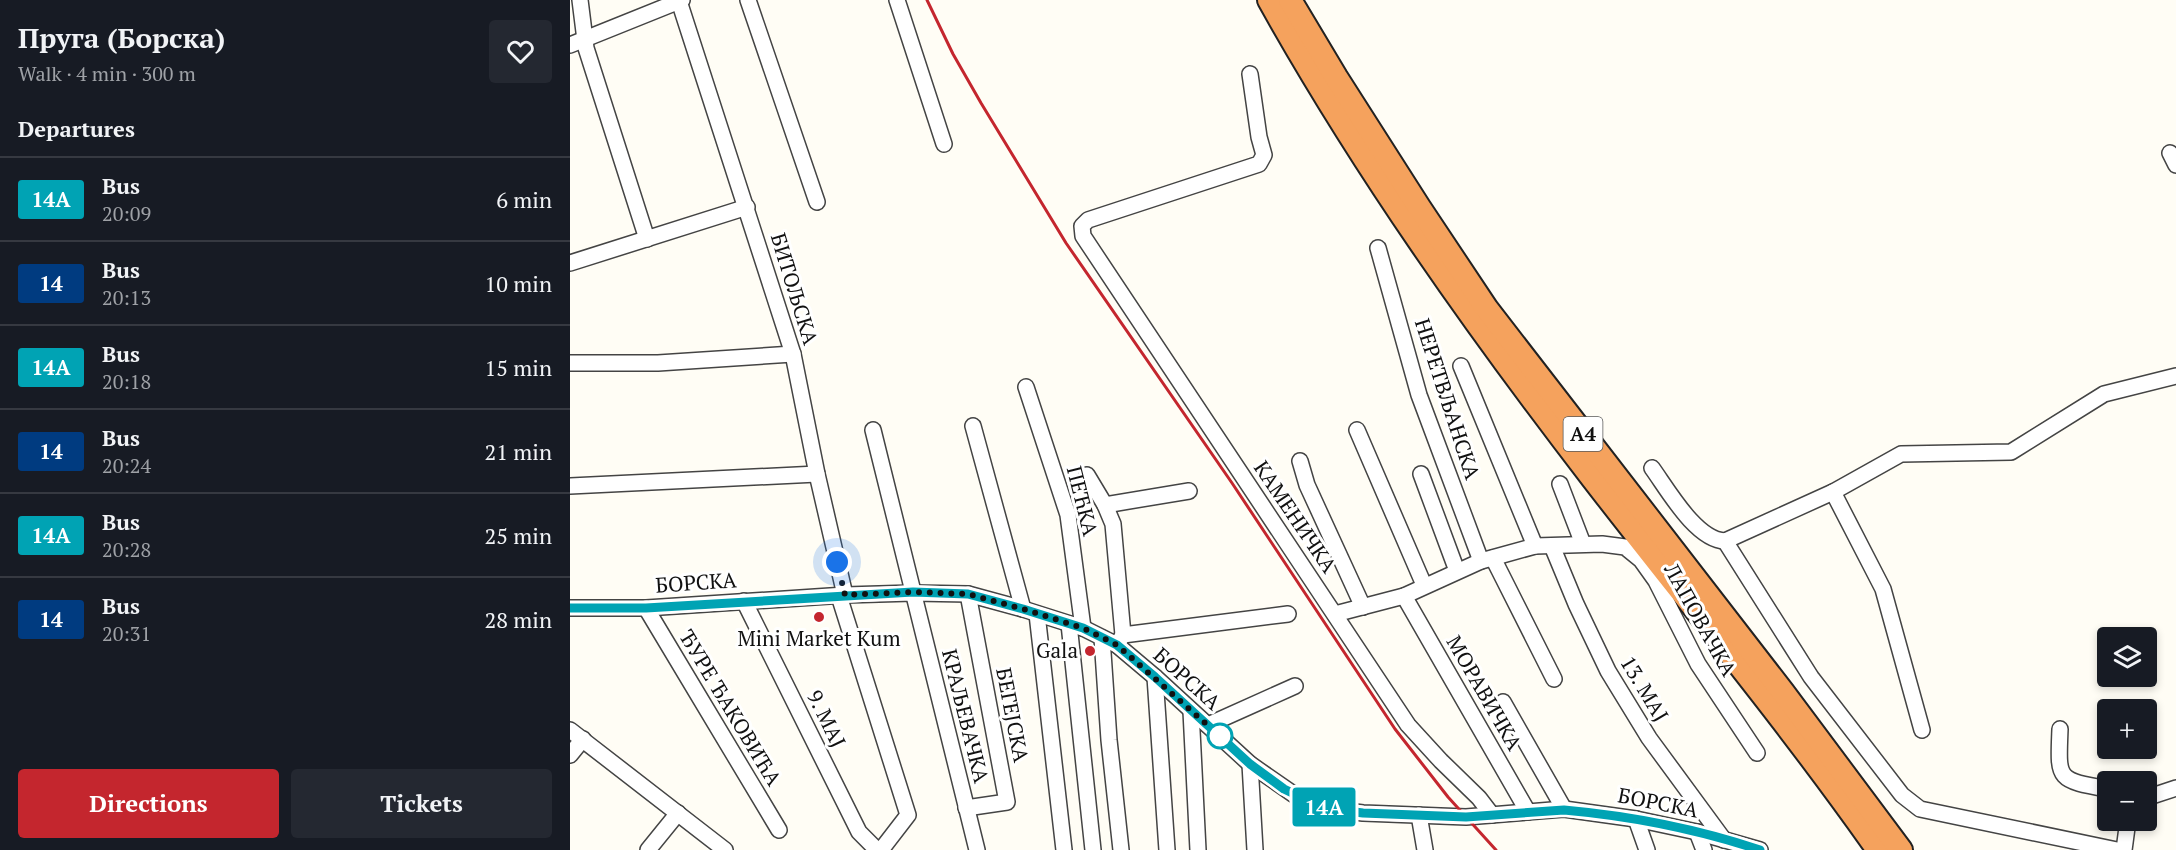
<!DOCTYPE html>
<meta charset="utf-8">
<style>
body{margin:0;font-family:"PT Serif",serif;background:#242831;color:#f1f3f6;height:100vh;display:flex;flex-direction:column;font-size:22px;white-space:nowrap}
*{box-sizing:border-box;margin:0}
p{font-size:20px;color:#9ea1a6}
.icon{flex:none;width:33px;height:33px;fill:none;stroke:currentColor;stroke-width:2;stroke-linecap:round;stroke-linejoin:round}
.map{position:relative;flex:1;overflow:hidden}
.details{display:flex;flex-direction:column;background:#171b24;width:570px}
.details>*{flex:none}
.badge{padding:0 12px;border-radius:4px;font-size:21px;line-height:39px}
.buttons{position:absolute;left:1527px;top:627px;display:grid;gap:12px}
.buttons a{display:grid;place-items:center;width:60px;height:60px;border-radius:6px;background:#171b24;box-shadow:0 3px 9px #0003;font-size:30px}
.you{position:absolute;width:30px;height:30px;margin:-15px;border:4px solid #fff;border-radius:50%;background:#1a73e8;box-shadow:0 0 0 9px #1a73e833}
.map>.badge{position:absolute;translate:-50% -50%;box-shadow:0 0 0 3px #fff}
h2{padding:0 18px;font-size:22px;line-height:54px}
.round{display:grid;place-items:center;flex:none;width:63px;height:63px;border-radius:6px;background:#242831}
.headline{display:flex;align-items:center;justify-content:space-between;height:102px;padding:0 18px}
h1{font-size:28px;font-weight:700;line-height:45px}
.action{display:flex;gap:12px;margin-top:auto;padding:12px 18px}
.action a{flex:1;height:69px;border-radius:6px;background:#c4262e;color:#fff;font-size:24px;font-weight:700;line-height:69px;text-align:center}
.action a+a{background:#242831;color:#f1f3f6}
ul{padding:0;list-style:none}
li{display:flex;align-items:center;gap:18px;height:84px;padding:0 18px;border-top:2px solid #363941}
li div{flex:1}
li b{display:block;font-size:22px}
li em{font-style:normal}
li .badge{min-width:66px;font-weight:700;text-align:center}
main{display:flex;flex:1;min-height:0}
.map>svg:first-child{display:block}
</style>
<main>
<section class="details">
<div class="headline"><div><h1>Пруга (Борска)</h1><p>Walk · 4 min · 300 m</p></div><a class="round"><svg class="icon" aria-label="heart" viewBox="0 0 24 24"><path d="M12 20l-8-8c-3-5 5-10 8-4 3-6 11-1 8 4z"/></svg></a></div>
<h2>Departures</h2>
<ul>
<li><span class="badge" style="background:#00a3b4;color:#fff">14А</span><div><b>Bus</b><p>20:09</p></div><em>6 min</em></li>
<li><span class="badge" style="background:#003b80;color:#fff">14</span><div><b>Bus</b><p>20:13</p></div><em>10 min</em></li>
<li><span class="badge" style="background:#00a3b4;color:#fff">14А</span><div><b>Bus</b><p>20:18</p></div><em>15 min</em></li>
<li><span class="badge" style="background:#003b80;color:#fff">14</span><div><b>Bus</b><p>20:24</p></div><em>21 min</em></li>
<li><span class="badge" style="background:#00a3b4;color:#fff">14А</span><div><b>Bus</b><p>20:28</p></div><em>25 min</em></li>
<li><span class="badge" style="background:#003b80;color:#fff">14</span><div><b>Bus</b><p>20:31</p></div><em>28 min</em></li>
</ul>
<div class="action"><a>Directions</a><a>Tickets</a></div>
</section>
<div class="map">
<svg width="1606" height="850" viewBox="0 0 1606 850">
<rect width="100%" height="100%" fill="#fffdf5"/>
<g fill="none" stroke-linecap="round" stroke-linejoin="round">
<g stroke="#444" stroke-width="18">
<g id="minor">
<path d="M10,0L16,48L77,239"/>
<path d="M178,0L247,202"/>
<path d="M327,0L374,144"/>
<path d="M109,1L223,354L247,474L275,595"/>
<path d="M0,45L112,0"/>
<path d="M680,74L689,137L694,155L689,164L518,220L512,226L513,236L838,725L871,761L909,798L922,815"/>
<path d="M1600,153L1606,165"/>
<path d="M808,248L849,395L911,561"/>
<path d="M0,263L177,207"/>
<path d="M0,363H88L223,354"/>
<path d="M891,366L965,546"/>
<path d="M456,387L498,515L513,628"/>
<path d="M403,426L453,609"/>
<path d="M303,430L407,850"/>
<path d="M787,430L854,585"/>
<path d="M730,461L737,485L793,607"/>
<path d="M1082,468C1098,490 1126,540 1155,541L1263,492L1331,454L1441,452L1534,394L1606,376"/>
<path d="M851,474L887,571"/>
<path d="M517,475L535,505L543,524L553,635"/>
<path d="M990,484L1013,544"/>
<path d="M0,486L247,474"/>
<path d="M1263,492L1313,589L1352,730"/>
<path d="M535,505L619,491"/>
<path d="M1155,541L1241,677L1332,795L1350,809L1547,850"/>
<path d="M982,546L1006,604L1038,671L1079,738L1154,840"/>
<path d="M923,558L984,679"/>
<path d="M269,596L338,815L311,850"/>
<path d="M834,596L958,812"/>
<path d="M174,601L289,832L307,850"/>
<path d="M0,608H76L275,595L343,593L398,594L453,609L513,628L547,645L585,677L680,764L726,796L743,803L761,809L793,813L896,817L994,809L1066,819L1127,832L1190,850"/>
<path d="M76,608L209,830"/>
<path d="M467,614L494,850"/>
<path d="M765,614L834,596L911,561L965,546L1032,544L1055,547L1071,560L1086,581L1128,664L1187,753"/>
<path d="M499,624L523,850"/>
<path d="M532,638L539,740L551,850"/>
<path d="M547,645L553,635L718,614"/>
<path d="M585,677L597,850"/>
<path d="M933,702L994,809"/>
<path d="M621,711L628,850"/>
<path d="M638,725L725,686"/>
<path d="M1490,729C1488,780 1486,780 1538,789"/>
<path d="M0,730L155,850"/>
<path d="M0,755L13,739"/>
<path d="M680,764L685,850"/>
<path d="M1576,798L1606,788"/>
<path d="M396,808L437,802L398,594"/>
<path d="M849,815L855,850"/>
<path d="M1066,819L1077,850"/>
<path d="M1127,832L1134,850"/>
<path d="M78,850L108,813"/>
<path d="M1554,850L1558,820"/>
</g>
</g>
<g stroke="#222" stroke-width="26">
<g id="highway">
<path d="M699,0C793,168 905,326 1023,479C1118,602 1218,722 1308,850"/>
<path d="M720,0L766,77L849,207L917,309L1213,692L1331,850"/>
</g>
</g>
<use href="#minor" stroke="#fff" stroke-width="15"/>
<use href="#highway" stroke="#f5a25d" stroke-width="22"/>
<path stroke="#c4262e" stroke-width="3" d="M357,0L383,54L411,103L496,243L662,483L825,729L878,797L926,850"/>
</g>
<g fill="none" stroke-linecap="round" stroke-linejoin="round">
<g stroke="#fff" stroke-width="14">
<path id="line" d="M0,608H76L343,592L398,594L453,609L513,628L547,645L585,677L680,764L714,789L743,803L761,809L793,813L896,817L994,810C1061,816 1127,829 1190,850"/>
</g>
<use href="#line" stroke="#00a3b4" stroke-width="9"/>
<path stroke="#111" stroke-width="6" stroke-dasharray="0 10.8" d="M267,562L275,595L343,592L398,594L453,609L513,628L547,645L652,738L650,736"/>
</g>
<g fill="#c4262e" stroke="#fff" stroke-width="2">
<circle cx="249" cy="617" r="6"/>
<circle cx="520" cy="651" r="6"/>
</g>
<circle fill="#fff" stroke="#00a3b4" stroke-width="3" cx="650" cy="736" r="12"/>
<g text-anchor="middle" stroke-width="6" stroke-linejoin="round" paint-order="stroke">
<rect fill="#fff" stroke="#585858" stroke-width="1.5" x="993.5" y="417" width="39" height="34" rx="4.5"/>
<g font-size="20" font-weight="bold" fill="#111">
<text x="1013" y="441">A4</text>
</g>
<g font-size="21" fill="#111" stroke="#fff">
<text transform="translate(224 289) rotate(73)" y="7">БИТОЉСКА</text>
<text transform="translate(877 399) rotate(72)" y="7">НЕРЕТВЉАНСКА</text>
<text transform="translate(512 501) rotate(76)" y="7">ПЕЋКА</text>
<text transform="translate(725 517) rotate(56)" y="7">КАМЕНИЧКА</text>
<text transform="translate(126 583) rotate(-4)" y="7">БОРСКА</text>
<text transform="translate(1130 620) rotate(61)" y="7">ЛАПОВАЧКА</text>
<text transform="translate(617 679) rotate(42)" y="7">БОРСКА</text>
<text transform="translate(1074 689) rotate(59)" y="7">13. МАЈ</text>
<text transform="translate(914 693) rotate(60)" y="7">МОРАВИЧКА</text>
<text transform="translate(160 708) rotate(59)" y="7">ЂУРЕ ЂАКОВИЋА</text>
<text transform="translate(442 715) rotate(79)" y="7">БЕГЕЈСКА</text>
<text transform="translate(395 716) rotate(76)" y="7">КРАЉЕВАЧКА</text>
<text transform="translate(256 719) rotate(64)" y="7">9. МАЈ</text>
<text transform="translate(1088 803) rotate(11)" y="7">БОРСКА</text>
</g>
<g font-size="21" fill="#111" stroke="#fff">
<text x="249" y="646">Mini Market Kum</text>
<text x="508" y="658" text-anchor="end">Gala</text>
</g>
</g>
</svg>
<div class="buttons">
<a><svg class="icon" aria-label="layers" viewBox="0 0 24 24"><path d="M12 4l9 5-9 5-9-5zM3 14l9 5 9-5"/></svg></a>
<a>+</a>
<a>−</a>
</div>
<div class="you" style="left:267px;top:562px"></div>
<b class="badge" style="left:754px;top:807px;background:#00a3b4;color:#fff">14А</b>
</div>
</main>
